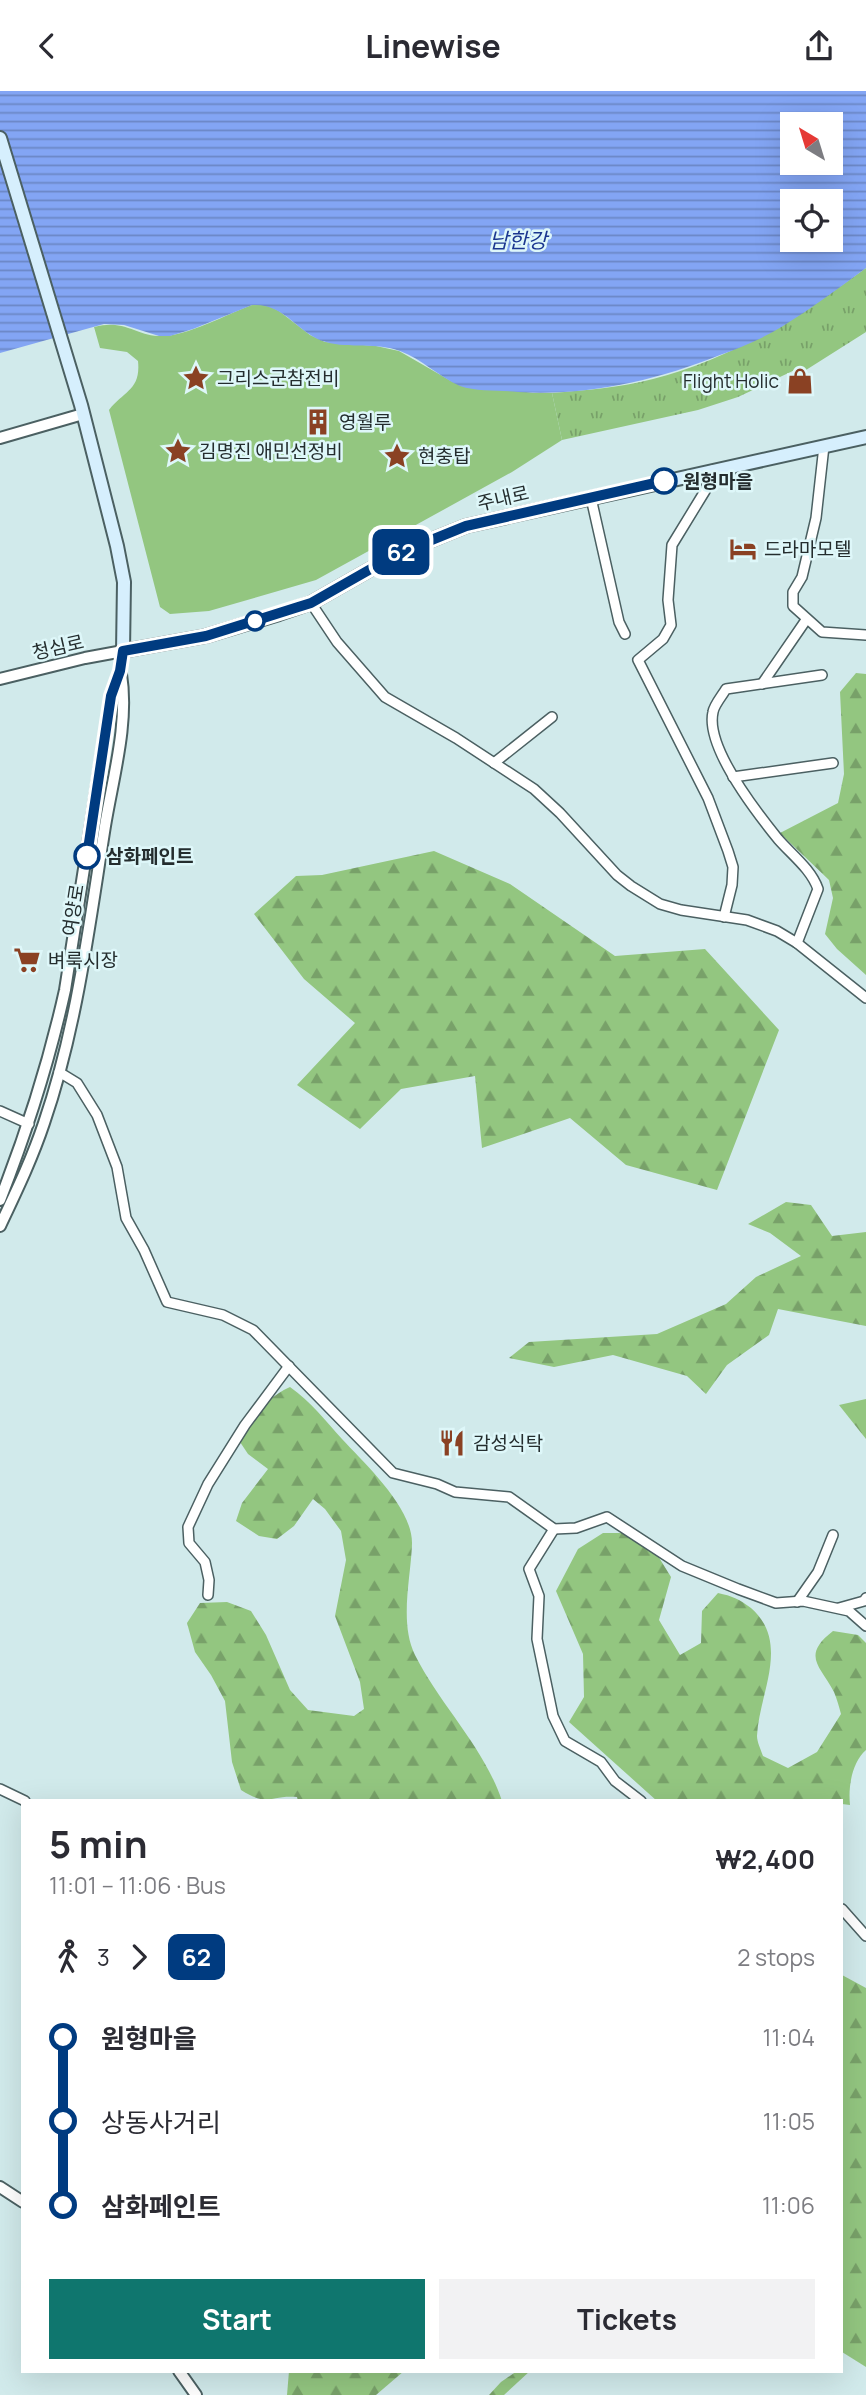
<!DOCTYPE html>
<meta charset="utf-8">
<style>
body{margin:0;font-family:Manrope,"Noto Sans KR",sans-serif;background:#f2f2f3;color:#2b2b33;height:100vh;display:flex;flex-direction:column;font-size:26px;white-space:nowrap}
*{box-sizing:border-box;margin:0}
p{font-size:23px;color:#7c7c81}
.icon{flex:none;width:38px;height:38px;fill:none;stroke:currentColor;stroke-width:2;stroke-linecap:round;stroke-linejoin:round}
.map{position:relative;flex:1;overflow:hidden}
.details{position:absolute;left:21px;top:1708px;width:822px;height:574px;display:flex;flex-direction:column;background:#fff;border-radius:0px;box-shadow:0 7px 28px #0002}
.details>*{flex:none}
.badge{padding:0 14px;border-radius:10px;font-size:24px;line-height:46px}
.needle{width:46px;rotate:322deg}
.tools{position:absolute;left:780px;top:21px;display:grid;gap:14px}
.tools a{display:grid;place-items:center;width:63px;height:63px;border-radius:0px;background:#fff;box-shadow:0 7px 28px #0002;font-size:35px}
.map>.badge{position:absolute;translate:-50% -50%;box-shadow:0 0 0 4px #fff}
.legs{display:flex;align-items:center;gap:10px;height:77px;padding:0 28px;font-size:23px}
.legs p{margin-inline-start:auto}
.overview{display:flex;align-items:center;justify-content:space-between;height:119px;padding:0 28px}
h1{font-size:38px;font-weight:700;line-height:52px}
.button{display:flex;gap:14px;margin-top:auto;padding:14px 28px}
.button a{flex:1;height:80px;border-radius:0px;background:#0f766e;color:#fff;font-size:28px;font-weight:700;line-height:80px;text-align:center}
.button a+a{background:#f2f2f3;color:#2b2b33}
ul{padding:0 28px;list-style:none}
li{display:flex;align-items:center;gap:24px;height:84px;font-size:26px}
li i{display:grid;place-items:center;width:10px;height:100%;margin:0 9px;background:currentColor}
li i::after{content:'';width:18px;height:18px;margin:-9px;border:5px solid;border-radius:50%;background:#fff}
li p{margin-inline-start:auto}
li:first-child i{background:linear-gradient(#0000 50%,currentColor 0)}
li:last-child i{background:linear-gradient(currentColor 50%,#0000 0)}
header{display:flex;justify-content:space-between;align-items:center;height:91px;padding:0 28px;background:#fff;font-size:32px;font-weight:700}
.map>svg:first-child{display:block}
</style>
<header><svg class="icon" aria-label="back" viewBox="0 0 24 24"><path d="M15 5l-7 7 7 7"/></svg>Linewise<svg class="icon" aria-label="share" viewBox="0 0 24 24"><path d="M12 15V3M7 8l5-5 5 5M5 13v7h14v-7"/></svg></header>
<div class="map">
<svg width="866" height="2304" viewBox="0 0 866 2304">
<defs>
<pattern id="grass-tufts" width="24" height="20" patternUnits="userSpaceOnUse" patternTransform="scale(1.75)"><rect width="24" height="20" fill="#93c680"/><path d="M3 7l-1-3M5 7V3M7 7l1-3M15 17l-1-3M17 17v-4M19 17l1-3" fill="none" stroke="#78a169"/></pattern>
<pattern id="forest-firs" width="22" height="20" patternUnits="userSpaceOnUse" patternTransform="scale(1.75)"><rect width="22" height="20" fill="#93c680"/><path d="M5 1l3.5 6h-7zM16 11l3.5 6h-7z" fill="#78a169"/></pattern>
<pattern id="water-rules" width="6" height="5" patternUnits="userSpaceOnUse" patternTransform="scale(1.75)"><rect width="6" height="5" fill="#83a5f4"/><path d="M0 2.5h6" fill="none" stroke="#6b87c6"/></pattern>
</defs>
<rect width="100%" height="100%" fill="#d1eaeb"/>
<path fill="url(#grass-tufts)" d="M866,177V241L806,279L799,277L738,306L698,319L562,349L552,302C585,299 620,297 653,288C732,268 801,224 866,177Z"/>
<g fill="url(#forest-firs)">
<path d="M856,582L866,583V884L837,858L825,843L833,807L829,789L780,742L838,712L844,683L840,601Z"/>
<path d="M434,760L510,793L615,865L705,858L779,939L717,1099L626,1074L570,1027L482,1057L475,985L401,998L360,1038L297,994L355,932L304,888L254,823L296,785L322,784Z"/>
<path d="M786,1111L811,1114L832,1145L866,1141V1235L778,1218L769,1244L727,1274L706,1303L687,1285L613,1264L554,1276L509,1267L529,1251L657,1243L726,1213L756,1186L801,1165L770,1142L748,1133Z"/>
<path d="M290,1296C311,1311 325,1329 342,1348C365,1373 413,1417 412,1453C411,1486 399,1532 415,1564C440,1614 484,1656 502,1710H298L297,1706C267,1704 270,1717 241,1699L232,1671L225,1610L211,1584L195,1561L187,1532L200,1512L227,1511L251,1520L266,1544L290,1599L308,1619L354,1625L364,1618L360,1591L335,1525L346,1469L341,1440L325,1418L313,1408L294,1435L277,1448L259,1445L236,1430L242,1412L268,1378L248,1363L240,1351C252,1328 265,1307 290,1296Z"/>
<path d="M866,1308V1348L839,1314Z"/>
<path d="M603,1442H624L658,1465L671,1486L659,1529L680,1564L701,1552L702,1520L718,1502C732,1505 739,1508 751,1517C791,1552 759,1602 757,1645C757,1651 761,1659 763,1665L788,1677L817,1661L841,1623C839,1616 837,1608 834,1601C820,1574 801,1565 833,1540L858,1544L866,1552V1659C852,1671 848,1696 850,1714L842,1713V1710H657L569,1631L584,1606L583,1563L556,1500L578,1458Z"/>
<path d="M842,1884L866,1897V2276L842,2261Z"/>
<path d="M289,2280H404L376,2304H287Z"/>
<path d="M517,2280H530L504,2304H489L501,2291Z"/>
</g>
<path fill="#93c680" d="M252,214H268L279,220L310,244L325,251L376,255L399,260L451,290L533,302H552L562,349L512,381L316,489L209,520L170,523L160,516L109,319C124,300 141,299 138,270L127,261L100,257L94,236C124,228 133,243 158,245C184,247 227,223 252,214Z"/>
<path fill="url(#water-rules)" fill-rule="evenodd" d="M0,0H866V177C839,197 812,217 783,235C764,247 742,256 720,264C655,290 588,305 518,301C500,299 477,301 460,295C439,286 422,268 400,260C376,251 350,258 326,251C297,243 286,212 252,214L193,238L170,245H159L124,234L104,233L0,262ZM793,33H831V72H793ZM793,110H831V149H793Z"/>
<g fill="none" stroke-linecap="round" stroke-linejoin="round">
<g stroke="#4b6062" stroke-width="12">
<g id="minor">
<path d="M824,355L816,427L802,486L793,501V515L822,541L866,544"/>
<path d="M712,379L705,400L672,454L668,509L671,534L663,548L638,569L708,707L728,760L733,776L732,794L724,826"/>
<path d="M591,407L619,531L625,543"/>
<path d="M311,512L337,551L385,606L456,647L534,698L560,722L617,784L631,795L660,813L681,819L747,829L777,840L797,852L866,907"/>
<path d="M762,593L806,529"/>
<path d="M494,672L552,626"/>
<path d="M733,686L833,672"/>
<path d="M797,852L818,798C811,778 792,764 778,748C757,722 705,656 713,621C714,614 722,605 726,598L822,584"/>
<path d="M59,981L77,992L97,1024L117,1076L126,1127L144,1159L167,1211L223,1224L253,1239L393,1382L437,1393L455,1401L509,1406L554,1438L576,1437L607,1426L682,1475L738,1498L776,1512L803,1510L849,1520L866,1535"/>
<path d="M0,1020L29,1033"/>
<path d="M554,1438L529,1478L539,1505L537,1548L553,1625L565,1650L601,1671L615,1690L641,1710"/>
<path d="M208,1504L209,1489L205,1471L189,1452L188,1436L208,1393L245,1334L289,1275"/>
<path d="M797,1511L818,1481L833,1444"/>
<path d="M839,1517L864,1510L866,1507"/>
<path d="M0,1698L25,1710"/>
<path d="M842,1818L866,1845"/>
</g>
</g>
<g stroke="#4b6062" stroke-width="14">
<g id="tertiary">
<path d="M0,347L83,323"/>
<path d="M0,588L85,567L123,560L120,580L111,605L65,899C49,971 27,1040 0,1109"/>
<path d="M0,1135C16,1101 32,1068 44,1032C77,936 89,835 105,735C113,686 129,632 121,583"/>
<path d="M0,2096L23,2111"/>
<path d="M179,2280L196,2304"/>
</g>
</g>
<g stroke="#4b6062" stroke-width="16">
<path id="secondary" d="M0,47L81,314L117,455L124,491L123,560L206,545L279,523L311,512L397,463L466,435L866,346"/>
</g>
<use href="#minor" stroke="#fff" stroke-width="9"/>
<use href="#tertiary" stroke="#fff" stroke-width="10"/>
<use href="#secondary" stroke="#d6effd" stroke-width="12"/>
</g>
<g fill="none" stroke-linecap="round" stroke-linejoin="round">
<g stroke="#fff" stroke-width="16">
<path id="line-1" d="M87,765L111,605L120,580L123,560L206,545L295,517L311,512L397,463L466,435L664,390"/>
</g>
<use href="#line-1" stroke="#003b80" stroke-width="10"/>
</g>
<defs>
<g id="sight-bare" transform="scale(2.1)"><path d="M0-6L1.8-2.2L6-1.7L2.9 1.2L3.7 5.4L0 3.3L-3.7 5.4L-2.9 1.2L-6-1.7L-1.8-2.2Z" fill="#8a4123" stroke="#def7f9" stroke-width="2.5" paint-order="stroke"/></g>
<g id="shop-bare" transform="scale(2.1)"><path d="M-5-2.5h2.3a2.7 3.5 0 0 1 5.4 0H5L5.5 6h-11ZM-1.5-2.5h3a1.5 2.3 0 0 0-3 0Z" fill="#8a4123" stroke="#def7f9" stroke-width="2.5" paint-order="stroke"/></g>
<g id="building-bare" transform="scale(2.1)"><path d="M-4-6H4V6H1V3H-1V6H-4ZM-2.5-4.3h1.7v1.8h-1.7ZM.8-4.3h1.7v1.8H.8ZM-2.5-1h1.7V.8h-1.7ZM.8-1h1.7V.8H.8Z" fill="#8a4123" stroke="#def7f9" stroke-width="2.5" paint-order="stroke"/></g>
<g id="hotel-bare" transform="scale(2.1)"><path d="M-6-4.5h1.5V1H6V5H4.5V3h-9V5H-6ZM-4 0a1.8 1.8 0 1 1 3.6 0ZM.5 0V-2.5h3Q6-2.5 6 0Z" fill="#8a4123" stroke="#def7f9" stroke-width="2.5" paint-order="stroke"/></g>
<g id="supermarket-bare" transform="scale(2.1)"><path d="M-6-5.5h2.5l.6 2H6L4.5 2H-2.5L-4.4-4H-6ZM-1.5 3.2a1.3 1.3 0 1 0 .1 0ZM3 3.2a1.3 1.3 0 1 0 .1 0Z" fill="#8a4123" stroke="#def7f9" stroke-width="2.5" paint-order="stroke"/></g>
<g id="restaurant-bare" transform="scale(2.1)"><path d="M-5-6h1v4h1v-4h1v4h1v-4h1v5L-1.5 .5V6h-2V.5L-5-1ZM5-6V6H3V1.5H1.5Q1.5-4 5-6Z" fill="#8a4123" stroke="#def7f9" stroke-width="2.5" paint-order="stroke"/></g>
</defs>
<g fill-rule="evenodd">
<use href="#sight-bare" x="196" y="287"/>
<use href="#shop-bare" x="800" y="290"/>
<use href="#building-bare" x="318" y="331"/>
<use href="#sight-bare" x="178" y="360"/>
<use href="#sight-bare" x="397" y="365"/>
<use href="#hotel-bare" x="743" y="458"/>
<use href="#supermarket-bare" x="27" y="869"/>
<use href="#restaurant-bare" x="452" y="1352"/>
</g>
<g fill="#fff" stroke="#003b80" stroke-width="3.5">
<circle cx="664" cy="390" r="12"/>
<circle cx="255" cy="530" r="9"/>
<circle cx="87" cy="765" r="12"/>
</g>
<g text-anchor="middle" stroke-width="5" stroke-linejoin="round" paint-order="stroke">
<g font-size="19" fill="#242d2e" stroke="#def7f9" text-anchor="start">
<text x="217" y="294">그리스군참전비</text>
<text x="779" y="297" text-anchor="end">Flight Holic</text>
<text x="339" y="338">영월루</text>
<text x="199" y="367">김명진 애민선정비</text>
<text x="418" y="372">현충탑</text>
<text x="764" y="465">드라마모텔</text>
<text x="48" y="876">벼룩시장</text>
<text x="473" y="1359">감성식탁</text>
</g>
<g font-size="19" font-weight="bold" fill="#242d2e" stroke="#def7f9" text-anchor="start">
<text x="683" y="397">원형마을</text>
<text x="106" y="772">삼화페인트</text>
</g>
<g font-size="19" fill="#242d2e" stroke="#def7f9">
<text transform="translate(503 407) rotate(-13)" y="7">주내로</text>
<text transform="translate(58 556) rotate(-13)" y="7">청심로</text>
<text transform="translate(73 819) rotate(-81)" y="7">여양로</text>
</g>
<g font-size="21" font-style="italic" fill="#1b3790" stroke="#def7f9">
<text x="518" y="157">남한강</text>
</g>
</g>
</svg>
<div class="tools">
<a><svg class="needle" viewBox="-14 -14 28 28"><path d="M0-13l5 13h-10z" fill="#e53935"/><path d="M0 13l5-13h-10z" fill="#7c7c81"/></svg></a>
<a><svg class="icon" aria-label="locate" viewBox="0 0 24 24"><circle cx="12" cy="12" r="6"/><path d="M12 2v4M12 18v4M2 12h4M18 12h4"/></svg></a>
</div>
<b class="badge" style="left:401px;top:461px;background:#003b80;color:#fff">62</b>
<section class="details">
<div class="overview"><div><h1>5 min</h1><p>11:01 – 11:06 · Bus</p></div><b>₩2,400</b></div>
<div class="legs"><svg class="icon" aria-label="walk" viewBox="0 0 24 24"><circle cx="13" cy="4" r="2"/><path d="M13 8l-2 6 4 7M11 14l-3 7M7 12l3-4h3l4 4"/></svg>3<svg class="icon" aria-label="forward" viewBox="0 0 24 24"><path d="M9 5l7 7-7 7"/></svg><b class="badge" style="background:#003b80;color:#fff">62</b><p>2 stops</p></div>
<ul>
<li><i style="color:#003b80"></i><b>원형마을</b><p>11:04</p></li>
<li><i style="color:#003b80"></i><span>상동사거리</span><p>11:05</p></li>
<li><i style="color:#003b80"></i><b>삼화페인트</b><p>11:06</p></li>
</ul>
<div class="button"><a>Start</a><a>Tickets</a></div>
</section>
</div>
